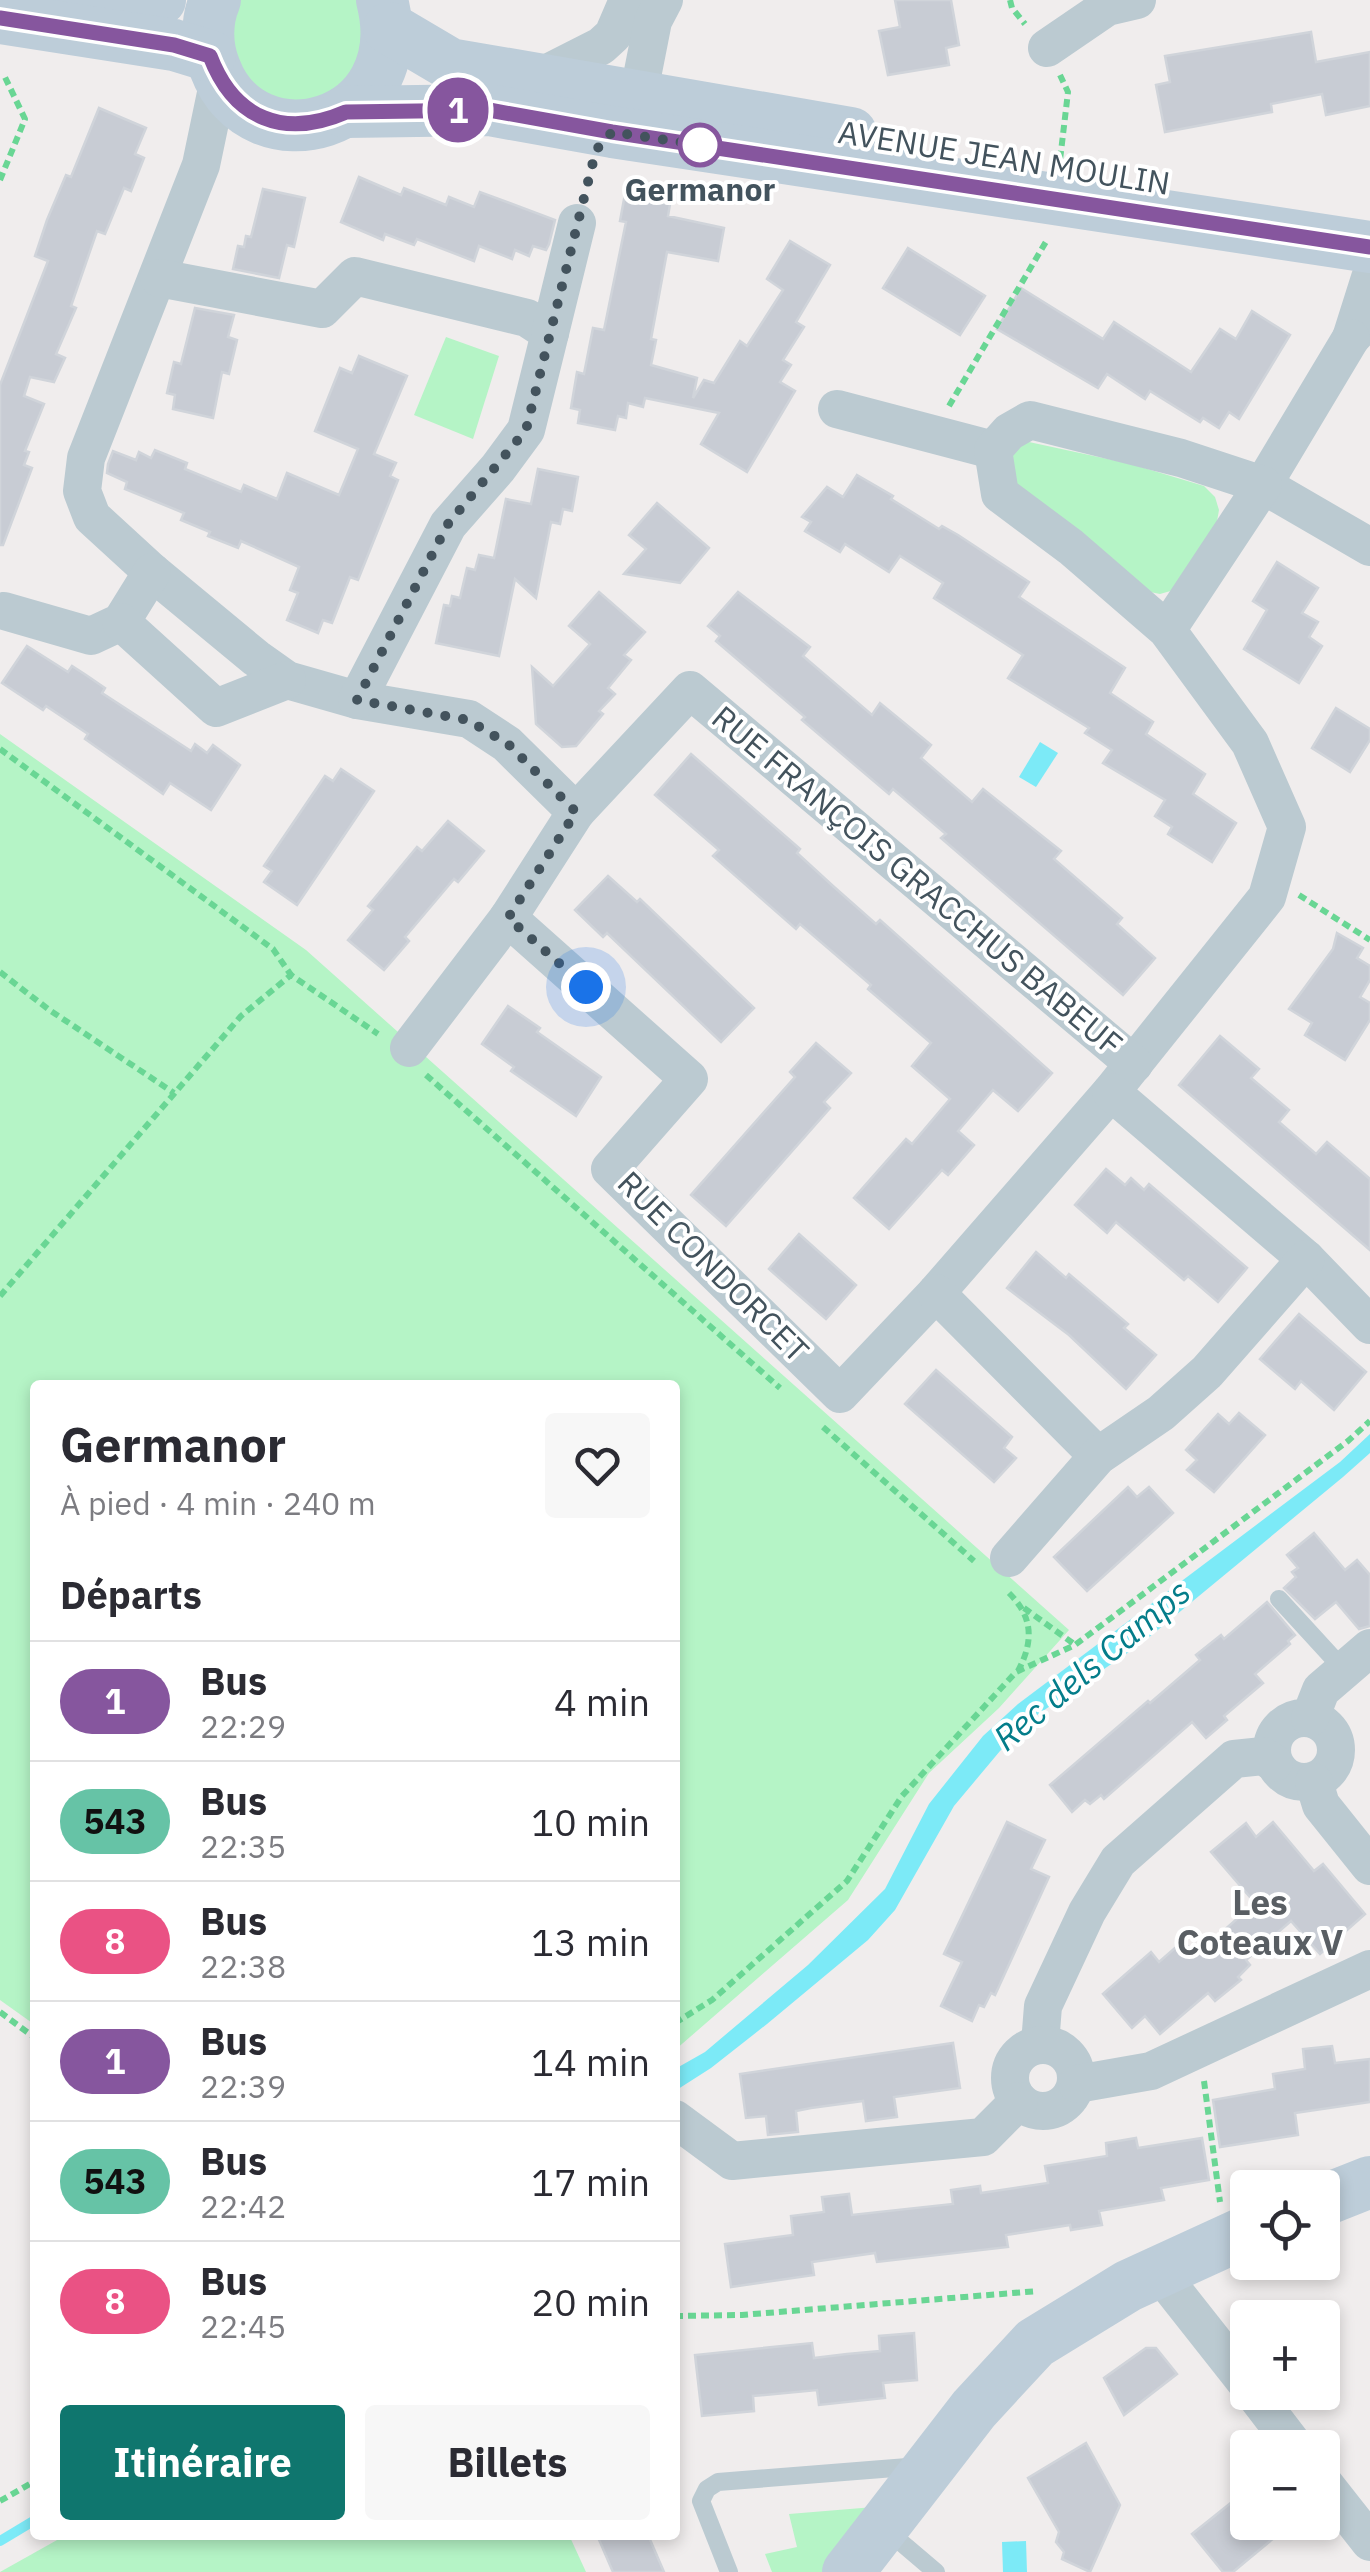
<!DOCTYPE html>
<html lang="fr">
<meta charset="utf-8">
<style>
body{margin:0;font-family:"IBM Plex Sans",sans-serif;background:#f7f7f7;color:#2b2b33;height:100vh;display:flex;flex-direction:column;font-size:38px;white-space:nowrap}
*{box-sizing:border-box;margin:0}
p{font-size:32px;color:#7c7c81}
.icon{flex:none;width:55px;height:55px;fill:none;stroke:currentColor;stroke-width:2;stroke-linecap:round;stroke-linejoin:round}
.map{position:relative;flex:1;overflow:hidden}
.sheet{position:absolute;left:30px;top:1380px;width:650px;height:1160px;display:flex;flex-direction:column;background:#fff;border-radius:10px;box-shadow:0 5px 15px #0003}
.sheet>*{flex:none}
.badge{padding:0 20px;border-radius:32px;font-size:35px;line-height:65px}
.buttons{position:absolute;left:1230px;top:2170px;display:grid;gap:20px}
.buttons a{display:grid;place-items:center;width:110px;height:110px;border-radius:10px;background:#fff;box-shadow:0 5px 15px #0003;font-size:50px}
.you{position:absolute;width:50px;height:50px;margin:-25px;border:8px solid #fff;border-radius:50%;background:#1a73e8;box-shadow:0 0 0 15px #1a73e833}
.map>.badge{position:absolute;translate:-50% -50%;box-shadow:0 0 0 5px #fff}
h2{padding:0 30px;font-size:38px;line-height:90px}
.round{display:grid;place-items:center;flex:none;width:105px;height:105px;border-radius:10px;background:#f7f7f7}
.head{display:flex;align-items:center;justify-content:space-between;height:170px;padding:0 30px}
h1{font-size:48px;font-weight:700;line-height:75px}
.button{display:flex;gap:20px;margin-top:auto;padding:20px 30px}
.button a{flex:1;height:115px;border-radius:10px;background:#0f766e;color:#fff;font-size:40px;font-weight:700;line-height:115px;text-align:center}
.button a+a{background:#f7f7f7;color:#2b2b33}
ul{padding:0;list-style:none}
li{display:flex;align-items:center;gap:30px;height:120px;padding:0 30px;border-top:2px solid #e1e1e2}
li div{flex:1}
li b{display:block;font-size:38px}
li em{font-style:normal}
li .badge{min-width:110px;font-weight:700;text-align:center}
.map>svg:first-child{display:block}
</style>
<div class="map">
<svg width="1370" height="2572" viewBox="0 0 1370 2572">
<rect width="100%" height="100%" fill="#f0eded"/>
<g fill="#b5f4c6">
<path d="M236,0H359L365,10L357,79L294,110L235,74L233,4Z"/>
<path d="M446,337L499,356L473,439L414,415Z"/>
<path d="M1029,442L1131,464L1204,486L1215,497L1219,510L1216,527L1174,590L1160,594L1145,591L1009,480L1011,454L1020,443Z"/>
<path d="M0,734L306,950L1069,1630L999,1708L929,1773L848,1900L675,2050V1385H35V2025L0,2000Z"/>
<path d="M874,2507L827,2572H772L765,2554L797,2547L789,2514Z"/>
<path d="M66,2535H569L586,2572H0Z"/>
</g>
<g fill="#7ceaf7">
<path d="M1040,742L1058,753L1036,787L1019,777Z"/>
<path d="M1370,1434V1453L1343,1477L1142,1643L1037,1715L1000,1751L954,1806L895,1910L868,1940L767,2024L711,2068L675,2091V2069L705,2052L808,1965L885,1889L929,1804L983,1736L1018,1704L1340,1462Z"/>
<path d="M1026,2541L1027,2572H1003L1002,2542Z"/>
</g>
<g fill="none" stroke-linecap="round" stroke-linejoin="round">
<path stroke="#7ceaf7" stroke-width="10" d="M0,2541L35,2520"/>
</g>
<g fill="#c8ccd4" stroke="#d0d4da" stroke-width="2.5">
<path d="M895,0H951L959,45L946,48L949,65L888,75L879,31L900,27Z"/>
<path d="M1311,32L1316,62L1370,52V106L1326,115L1322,94L1271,104L1272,112L1165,132L1156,85L1170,82L1165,56Z"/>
<path d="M99,108L146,128L135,154L144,158L131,191L124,188L105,234L97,231L71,306L76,308L56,354L65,358L54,382L30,377L24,396L44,404L25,451L29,452L24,465L32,468L3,545H0V385L48,261L35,256L47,220L66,175L71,177Z"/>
<path d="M359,177L401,195L404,188L446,205L449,197L474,207L480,192L555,220L549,244L546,250L533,246L529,256L515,250L512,259L479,246L474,261L417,239L414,245L385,234L383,240L341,222Z"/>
<path d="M627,183L664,191L662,203L670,204L668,216L724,228L718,261L667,252L660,290L651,339L656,340L651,365L697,378L693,398L704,380L714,383L740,341L747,346L783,290L767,279L790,241L830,265L796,322L804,327L783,360L791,365L780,382L795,391L747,472L701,444L719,413L645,398L643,407L628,403L626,418L618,416L615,430L578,423L580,410L571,408L577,372L584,374L593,328L604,330L626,222L620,221Z"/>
<path d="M263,189L305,198L294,247L287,245L279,278L233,269L238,246L244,247L246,236L251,237Z"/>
<path d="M908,248L985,296L960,335L883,288Z"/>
<path d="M1021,288L1103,339L1114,322L1191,372L1220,329L1236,339L1252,311L1290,335L1239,419L1229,412L1219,428L1203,418L1200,422L1150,391L1145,399L1107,374L1098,388L997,329Z"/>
<path d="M195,308L234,315L228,337L237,340L229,374L222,372L213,418L173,409L175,395L167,393L174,362L181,364Z"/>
<path d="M359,356L407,376L374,454L396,463L390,476L398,480L358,580L350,577L332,623L323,620L318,633L287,620L298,593L290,590L299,567L241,541L238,548L208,536L210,532L181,520L184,513L125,489L127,482L107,473L108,464L113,451L136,460L139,452L151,458L155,450L187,463L185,469L241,492L244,485L277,499L287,473L339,495L358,449L315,431L340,368L352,373Z"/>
<path d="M538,469L578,477L572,511L563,509L560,524L551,522L536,598L515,579L499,656L436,643L444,605L450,606L452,596L460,598L467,568L475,570L479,555L494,558L506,499L531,504Z"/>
<path d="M857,475L893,496L891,499L939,529L942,526L958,535L1029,582L1019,597L1125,668L1110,693L1153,722L1146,734L1205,774L1193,794L1236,823L1212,862L1168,834L1172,827L1155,816L1165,800L1103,763L1112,750L1085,733L1089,728L1008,678L1023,655L934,598L943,583L900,556L889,572L845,544L840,552L805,531L811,522L802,517L827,487L843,497Z"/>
<path d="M657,503L709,548L680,583L624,574L646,549L629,535Z"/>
<path d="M1277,562L1318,588L1302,613L1318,622L1309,637L1322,646L1299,683L1244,649L1267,610L1253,601Z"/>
<path d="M599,592L645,632L624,655L631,660L608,688L615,694L599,711L603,714L576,746L562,747L536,724L532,667L553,686L590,644L569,626Z"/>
<path d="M738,592L810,647L803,656L872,715L880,703L931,745L921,758L972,802L983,789L1061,851L1054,859L1122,918L1117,924L1155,958L1123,995L941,838L946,834L893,789L889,794L802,720L805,717L716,641L720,636L708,626Z"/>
<path d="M27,646L68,672L72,666L86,675L105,688L102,693L191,751L195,744L207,753L213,745L240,765L211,810L170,783L163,794L85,739L88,734L46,706L43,710L2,683Z"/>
<path d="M1336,708L1370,729V740L1350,772L1312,748Z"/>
<path d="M691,754L800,849L797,853L833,886L876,924L880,920L1052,1073L1018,1111L993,1090L958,1131L974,1145L948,1175L942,1170L889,1229L854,1198L906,1139L912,1144L950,1099L912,1066L931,1043L868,989L871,985L800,924L796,929L713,856L719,850L655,795Z"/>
<path d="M341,769L374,791L297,905L264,882L272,871L264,866L325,776L333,781Z"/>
<path d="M448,821L484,851L458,882L454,879L405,937L409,941L384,970L348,940L373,910L368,906L393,876L417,847L422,851Z"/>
<path d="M608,876L637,902L640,899L754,1008L721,1042L607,933L603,937L575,910Z"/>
<path d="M1337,933L1363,948L1357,958L1370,966V980L1360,997L1370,1003V1020L1345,1060L1305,1035L1312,1023L1289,1009L1333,949Z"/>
<path d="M508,1006L540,1028L537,1032L601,1077L576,1116L511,1071L514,1067L482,1044Z"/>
<path d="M1220,1036L1259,1069L1251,1078L1289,1110L1279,1122L1316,1154L1327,1142L1370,1179V1250L1179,1085Z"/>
<path d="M816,1043L851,1073L824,1102L830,1108L726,1226L691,1195L795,1077L790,1072Z"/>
<path d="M1106,1169L1125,1185L1131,1178L1144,1190L1149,1184L1247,1268L1218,1302L1188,1276L1184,1280L1116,1222L1107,1233L1075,1205Z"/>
<path d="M799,1234L856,1285L826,1319L769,1269Z"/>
<path d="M1036,1252L1066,1278L1069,1274L1128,1324L1124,1328L1156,1355L1126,1389L1069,1335L1007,1288Z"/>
<path d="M1299,1314L1366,1372L1334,1410L1301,1381L1295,1389L1260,1359Z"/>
<path d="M936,1370L1012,1437L1004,1448L1016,1458L994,1482L905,1404Z"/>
<path d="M1239,1413L1265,1435L1214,1492L1187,1470L1197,1460L1186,1450L1218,1414L1229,1424Z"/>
<path d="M1128,1487L1137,1497L1149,1487L1173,1513L1087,1591L1054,1557Z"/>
<path d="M1314,1533L1345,1570L1357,1560L1370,1575V1626L1359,1629L1336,1602L1315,1619L1284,1588L1296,1577L1292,1572L1298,1568L1287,1555Z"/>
<path d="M1267,1602L1295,1635L1288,1641L1290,1644L1255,1674L1263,1683L1224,1716L1227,1720L1206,1738L1192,1722L1104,1799L1101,1795L1090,1804L1085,1800L1072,1812L1050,1785L1148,1701L1150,1703L1200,1660L1196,1655L1221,1635L1224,1639Z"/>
<path d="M1007,1822L1045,1840L1031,1869L1049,1877L995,1995L991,1993L984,2007L979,2005L972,2021L941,2006L962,1962L944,1954Z"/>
<path d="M1273,1822L1314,1871L1323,1864L1365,1914L1320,1954L1291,1921L1246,1960L1250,1965L1238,1977L1241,1980L1215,2001L1208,1993L1160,2034L1145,2016L1132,2028L1103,1994L1151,1952L1159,1962L1183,1941L1196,1955L1255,1903L1211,1852L1246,1823L1256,1837Z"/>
<path d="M953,2043L960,2088L894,2097L897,2117L866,2121L863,2101L811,2108L796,2111L798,2132L768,2135L766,2116L746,2118L740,2074Z"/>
<path d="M1332,2046L1335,2063L1370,2059V2102L1295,2113L1298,2135L1220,2147L1213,2100L1275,2089L1273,2074L1305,2069L1303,2049Z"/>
<path d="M1136,2138L1138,2148L1202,2138L1209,2180L1161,2188L1164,2200L1099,2211L1102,2225L1071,2230L1070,2225L1006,2235L1008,2247L877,2262L875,2253L812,2262L814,2275L731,2287L725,2244L793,2235L791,2216L824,2212L822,2197L849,2194L852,2215L953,2204L951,2190L980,2186L981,2193L1048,2183L1045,2166L1107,2156L1106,2143Z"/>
<path d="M914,2333L917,2380L883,2383L885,2398L819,2405L817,2390L753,2396L754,2411L702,2416L695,2355L812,2343L814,2358L847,2354L880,2351L879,2336Z"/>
<path d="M1146,2348H1156L1177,2374L1124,2415L1104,2378Z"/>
<path d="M1086,2443L1120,2505L1090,2572L1062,2559L1064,2552L1056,2542L1059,2532L1028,2478Z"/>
<path d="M1248,2489V2522H1293L1233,2572H1223L1192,2534Z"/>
<path d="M597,2535H648L664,2572H613Z"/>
</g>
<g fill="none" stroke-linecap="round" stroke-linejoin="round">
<g stroke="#69d694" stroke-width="6" stroke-dasharray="8 5" stroke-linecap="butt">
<path d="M1010,0L1012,8L1025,24"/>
<path d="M1060,75L1068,92L1060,160"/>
<path d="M0,180L25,119L3,73"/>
<path d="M949,406L1047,240"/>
<path d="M0,749L273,949L291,975"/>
<path d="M1299,895L1370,940"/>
<path d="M0,972L48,1009L174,1093"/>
<path d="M426,1075L780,1388"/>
<path d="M0,1296L241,1016L291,975L378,1034"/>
<path d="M823,1427L974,1561"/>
<path d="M1009,1593C1033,1617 1034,1641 1018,1671"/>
<path d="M1024,1608L1074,1644"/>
<path d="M0,2012L35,2038"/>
<path d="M675,2023L712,2000L847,1881L902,1796L1016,1672L1075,1645L1348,1441L1370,1421"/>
<path d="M1204,2081L1220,2202"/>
<path d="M675,2316L742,2315L1038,2291"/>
<path d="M0,2501L35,2481"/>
</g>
<g stroke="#bbcad1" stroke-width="18">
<path d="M1279,1599L1344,1670"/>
<path d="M897,2539L936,2572"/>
<path d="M729,2572L701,2501L707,2489L718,2482L920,2466"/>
</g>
<g stroke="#bbcad1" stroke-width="38">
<path d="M1047,48L1107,7L1137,0"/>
<path d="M219,79L201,165L86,458L82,491L92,517L152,572L256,658L287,680L357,700L469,719L507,744L576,812"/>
<path d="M534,80L601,46L613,35L628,0"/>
<path d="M638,97L653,21L664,0"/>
<path d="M159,278L322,309L355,276L527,318L550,333L526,430L498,468L448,525L357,700"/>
<path d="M1370,278L1351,338L1370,318"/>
<path d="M550,333L577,223"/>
<path d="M1351,338L1263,485L1370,547"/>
<path d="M837,409L993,450"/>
<path d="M4,611L91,636L121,622L152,572"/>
<path d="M121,622L216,708L287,680"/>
<path d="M508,918L689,1079L610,1169L840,1394L936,1293L1111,1092L1267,897L1287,827L1250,743L1167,630L1071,547L1000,494L993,450L1009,432L1030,420L1181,458L1263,485L1167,630"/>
<path d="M409,1048L508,918L576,812L690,690L1134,1064"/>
<path d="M1111,1092L1306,1259L1370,1325"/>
<path d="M936,1293L1098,1456"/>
<path d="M1009,1558L1098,1456L1161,1413L1207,1372L1306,1259"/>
<circle cx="1304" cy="1750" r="32"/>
<path d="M1310,1718L1321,1690L1370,1648"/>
<path d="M1314,1782L1321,1805L1370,1866"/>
<path d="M1040,2044L1043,2006L1087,1912L1118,1861L1234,1759L1263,1756L1274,1763"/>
<circle cx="1043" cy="2078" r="33"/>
<path d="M1077,2084L1151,2071L1370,1969"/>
<path d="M675,2119L732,2161L983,2137L1019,2101"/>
<path d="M1158,2271L1248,2385"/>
<path d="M1253,2392L1296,2448"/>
<path d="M1322,2481L1370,2542"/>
</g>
<g stroke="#bdcdd9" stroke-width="52">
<path d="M215,0C206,21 206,46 215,68C253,170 415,129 382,0"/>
<path d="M72,10L129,8L160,0"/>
<path d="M0,18L174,45L210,56"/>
<path d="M389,28L450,64L851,133"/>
<path d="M345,112L489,110L612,132L1370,247"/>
<path d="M1322,2201L1370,2182"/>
<path d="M848,2572L974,2409L1035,2343L1128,2286L1248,2231"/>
</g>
</g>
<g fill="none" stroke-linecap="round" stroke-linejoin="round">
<g stroke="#fff" stroke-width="22">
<path id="line" d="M0,18L174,45L210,56C234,119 284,139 346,112L489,110L612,132L1370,247"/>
</g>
<use href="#line" stroke="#86569e" stroke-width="15"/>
<path stroke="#43535d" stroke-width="10" stroke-dasharray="0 18" d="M586,987L508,918L576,812L508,744L468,720L357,700L448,524L526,430L596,150L612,132L700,145"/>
</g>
<circle fill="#fff" stroke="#86569e" stroke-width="5" cx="700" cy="145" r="20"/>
<g text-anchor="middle" stroke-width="8" stroke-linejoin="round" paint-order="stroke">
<g font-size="32" fill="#43535d" stroke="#fff">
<text transform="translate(1004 158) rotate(9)" y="11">AVENUE JEAN MOULIN</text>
<text transform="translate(917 881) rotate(40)" y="11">RUE FRANÇOIS GRACCHUS BABEUF</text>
<text transform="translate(713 1267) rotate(45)" y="11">RUE CONDORCET</text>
</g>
<g font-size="32" font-weight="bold" fill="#43535d" stroke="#fff">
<text x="700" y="201">Germanor</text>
</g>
<g font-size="35" font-style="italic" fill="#047d8a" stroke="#fff">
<text transform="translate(1092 1665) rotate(-40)" y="12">Rec dels Camps</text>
</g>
<g font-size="35" font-weight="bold" fill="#595e63" stroke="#fff">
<text x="1260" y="1915">Les<tspan x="1260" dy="40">Coteaux V</tspan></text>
</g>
</g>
</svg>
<div class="buttons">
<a><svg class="icon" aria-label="locate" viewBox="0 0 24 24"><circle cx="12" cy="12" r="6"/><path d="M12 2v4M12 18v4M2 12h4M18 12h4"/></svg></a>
<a>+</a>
<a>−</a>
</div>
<div class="you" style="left:586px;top:987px"></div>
<b class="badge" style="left:458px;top:110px;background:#86569e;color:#fff">1</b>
<section class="sheet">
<div class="head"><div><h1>Germanor</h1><p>À pied · 4 min · 240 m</p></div><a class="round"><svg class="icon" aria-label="heart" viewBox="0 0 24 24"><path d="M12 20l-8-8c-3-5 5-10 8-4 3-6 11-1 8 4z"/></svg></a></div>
<h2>Départs</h2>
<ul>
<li><span class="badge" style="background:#86569e;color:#fff">1</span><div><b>Bus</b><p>22:29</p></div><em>4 min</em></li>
<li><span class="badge" style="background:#66c3a6;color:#111">543</span><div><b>Bus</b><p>22:35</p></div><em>10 min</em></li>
<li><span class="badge" style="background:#ea5284;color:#fff">8</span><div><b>Bus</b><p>22:38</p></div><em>13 min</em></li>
<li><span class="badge" style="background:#86569e;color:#fff">1</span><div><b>Bus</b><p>22:39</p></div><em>14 min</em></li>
<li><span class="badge" style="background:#66c3a6;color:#111">543</span><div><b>Bus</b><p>22:42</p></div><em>17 min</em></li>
<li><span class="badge" style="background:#ea5284;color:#fff">8</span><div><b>Bus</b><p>22:45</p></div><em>20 min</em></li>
</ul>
<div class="button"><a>Itinéraire</a><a>Billets</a></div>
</section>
</div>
